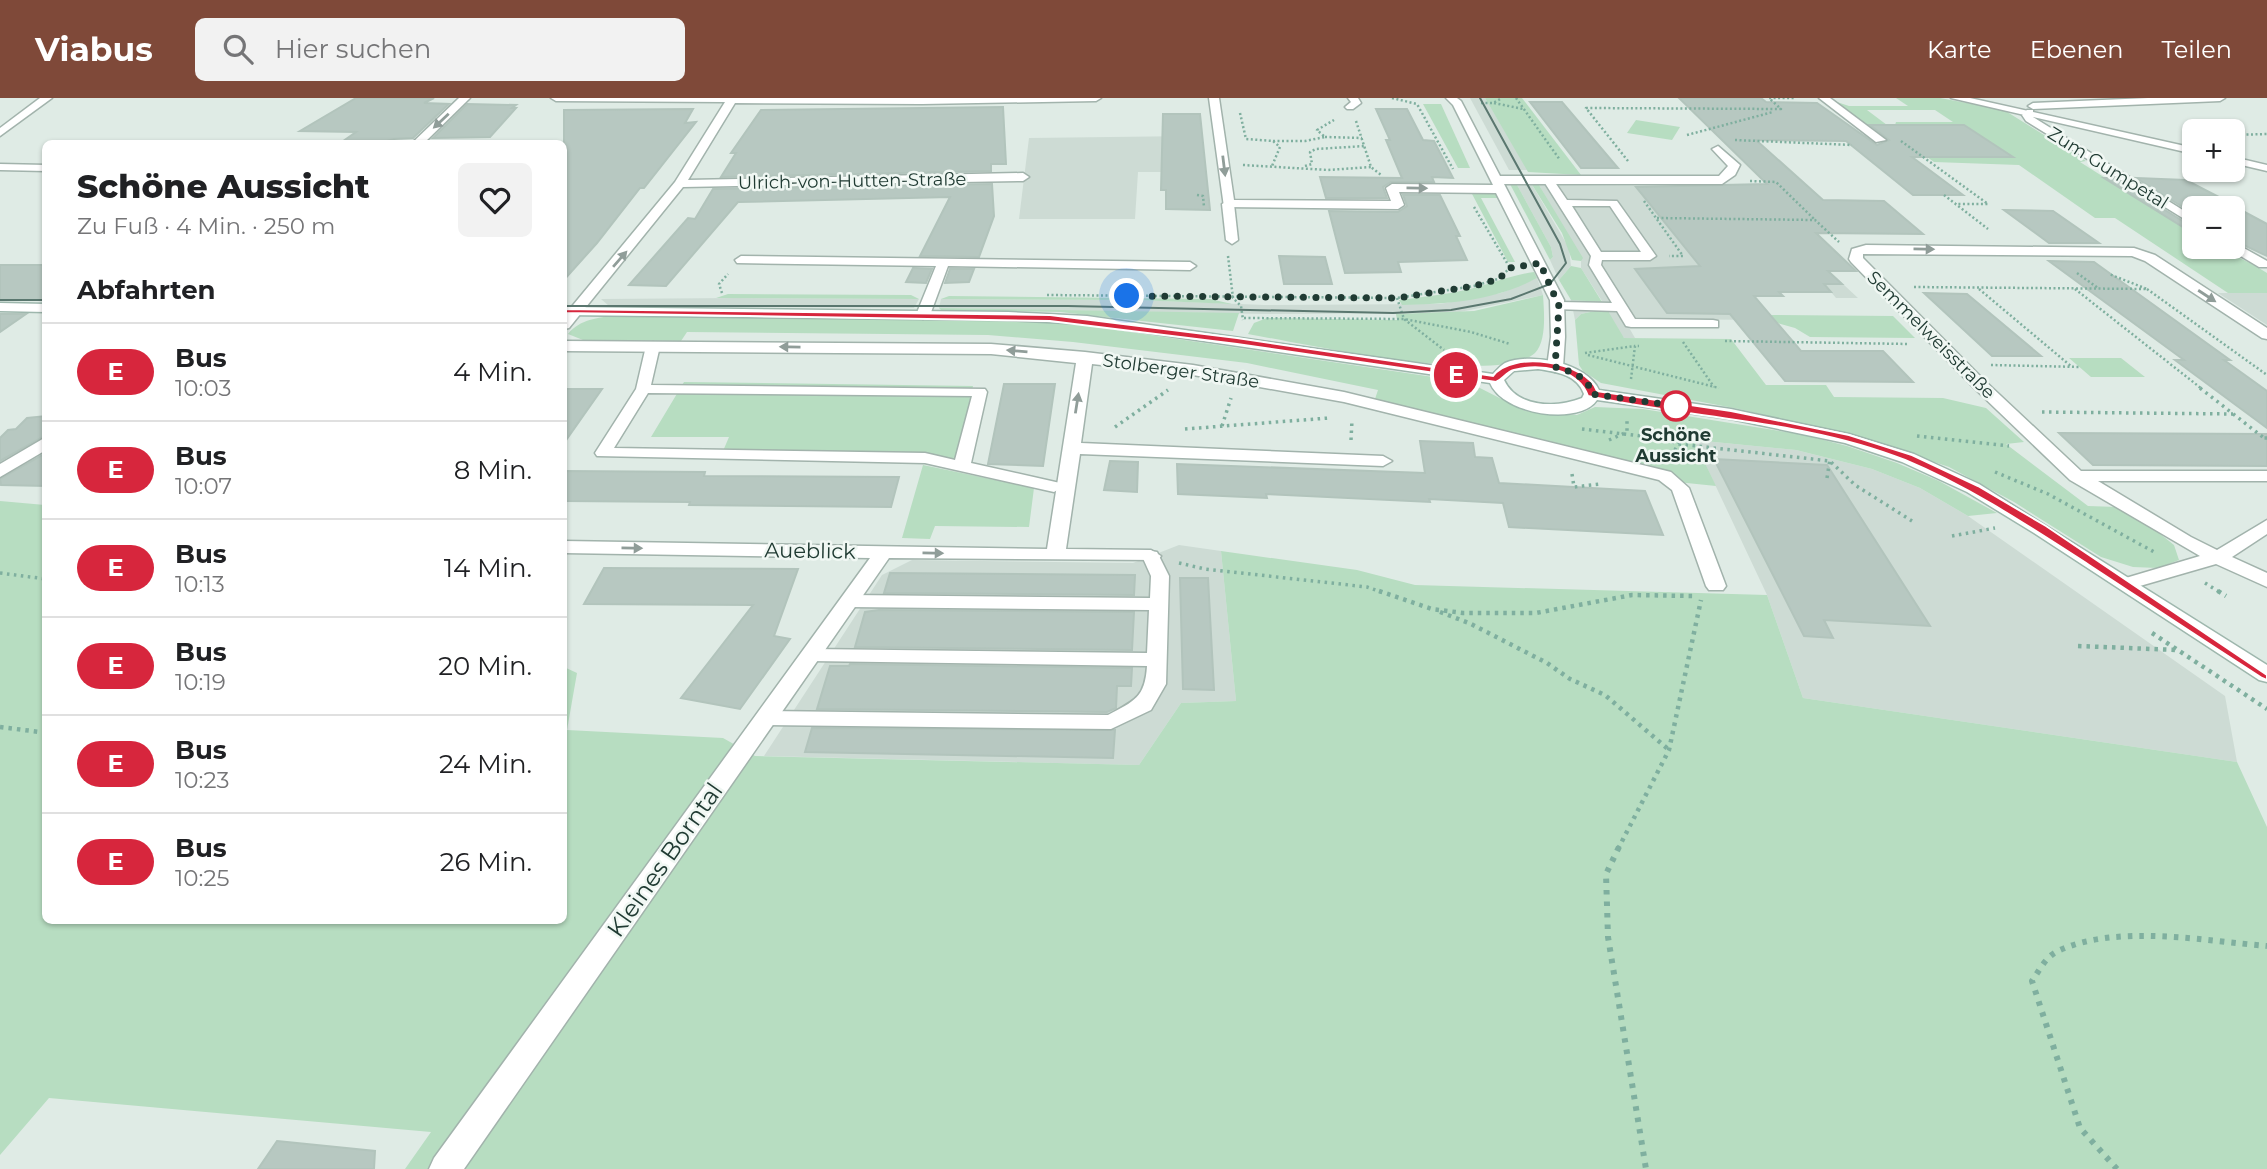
<!DOCTYPE html>
<html lang="de">
<meta charset="utf-8">
<style>
body{margin:0;font-family:Montserrat,sans-serif;background:#f2f2f2;color:#202124;height:100vh;display:flex;flex-direction:column;font-size:26px;white-space:nowrap}
*{box-sizing:border-box;margin:0}
p{font-size:23px;color:#757577}
.icon{flex:none;width:38px;height:38px;fill:none;stroke:currentColor;stroke-width:2;stroke-linecap:round;stroke-linejoin:round}
.map{position:relative;flex:1;overflow:hidden}
.sheet{position:absolute;left:42px;top:42px;width:525px;height:784px;display:flex;flex-direction:column;background:#fff;border-radius:10px;box-shadow:0 2px 5px #0004}
.sheet>*{flex:none}
.badge{padding:0 14px;border-radius:23px;font-size:24px;line-height:46px}
.tools{position:absolute;left:2182px;top:21px;display:grid;gap:14px}
.tools a{display:grid;place-items:center;width:63px;height:63px;border-radius:10px;background:#fff;box-shadow:0 2px 5px #0004;font-size:35px}
.you{position:absolute;width:35px;height:35px;margin:-18px;border:5px solid #fff;border-radius:50%;background:#1a73e8;box-shadow:0 0 0 10px #1a73e833}
.map>.badge{position:absolute;translate:-50% -50%;box-shadow:0 0 0 4px #fff}
h2{padding:0 35px;font-size:26px;line-height:63px}
.round{display:grid;place-items:center;flex:none;width:74px;height:74px;border-radius:10px;background:#f2f2f2}
.head{display:flex;align-items:center;justify-content:space-between;height:119px;padding:0 35px}
h1{font-size:33px;font-weight:800;line-height:52px}
ul{padding:0;list-style:none}
li{display:flex;align-items:center;gap:21px;height:98px;padding:0 35px;border-top:2px solid #e0e0e0}
li div{flex:1}
li b{display:block;font-size:26px}
li em{font-style:normal}
li .badge{min-width:77px;font-weight:700;text-align:center}
header{display:flex;align-items:center;gap:42px;box-sizing:border-box;height:98px;padding:0 35px;background:#7f4939;color:#fff}
header strong{font-size:33px}
nav{display:flex;gap:38px;margin-inline-start:auto;font-size:24px}
.search{width:490px;height:63px;background:#f2f2f2;display:flex;align-items:center;gap:18px;box-sizing:border-box;padding:0 24px;border-radius:10px;color:#757577;font-size:26px}
.map>svg:first-child{display:block}
</style>
<header>
<strong>Viabus</strong>
<div class="search"><svg class="icon" aria-label="search" viewBox="0 0 24 24"><circle cx="10" cy="10" r="6"/><path d="M15 15l6 6"/></svg>Hier suchen</div>
<nav><a>Karte</a><a>Ebenen</a><a>Teilen</a></nav>
</header>
<div class="map">
<svg width="2267" height="1071" viewBox="0 0 2267 1071">
<rect width="100%" height="100%" fill="#dfebe5"/>
<g fill="#cddbd4">
<path d="M1470,0H1485L1528,72H1509Z"/>
<path d="M1192,38L1166,58H1162L1166,74H1138L1135,121H1019L1029,40Z"/>
<path d="M1516,85H1531L1569,150L1571,168L1559,182L1550,162L1553,159L1551,149Z"/>
<path d="M1539,87L1636,88L1660,117L1804,123L1856,173H1829L1858,200H1836L1831,194L1778,193L1783,198H1754L1775,222L1624,221L1635,240H1624L1595,213L1581,216L1575,222L1571,202L1602,203L1581,170V160Z"/>
<path d="M1537,180L1543,197L1455,215L1266,216L939,210L941,201L1137,202L1264,207L1440,206L1501,195Z"/>
<path d="M2218,195H2267V227Z"/>
<path d="M736,200L919,201L914,210L609,208L601,201Z"/>
<path d="M1694,342L1796,352L1872,371L1920,390L1968,418L2225,598L2237,664L1803,600L1767,497Z"/>
<path d="M1179,447L1221,453L1236,603L1181,605L1139,667L764,658L882,477L912,462L1133,465Z"/>
</g>
<g fill="#b7ddc1">
<path d="M1485,0H1522L1581,77L1528,74Z"/>
<path d="M1896,0H1940L2004,12L2086,63L2080,64L2194,136V149C2222,149 2244,161 2267,175V195H2228L2115,120H2095L2019,67L1934,64L1908,45L1939,59L2011,58L1964,27H1895L1896,24H1953L1935,12H1867L1895,33L1892,35L1869,29L1837,4L1849,8H1908Z"/>
<path d="M1423,6H1441L1470,70H1458Z"/>
<path d="M1636,22L1680,29L1672,42L1627,35Z"/>
<path d="M1516,85L1551,149L1553,159L1550,162L1510,86Z"/>
<path d="M1531,85L1539,87L1583,160L1581,163L1572,162L1562,135Z"/>
<path d="M1471,94L1496,95L1500,100H1481L1515,164H1508Z"/>
<path d="M1571,168L1581,170L1602,204L1571,202L1559,182Z"/>
<path d="M1534,174L1537,180C1495,203 1448,206 1402,207L1399,202C1421,199 1444,197 1465,192C1489,187 1510,177 1534,174Z"/>
<path d="M728,196L911,197L919,201L716,200Z"/>
<path d="M1543,197C1544,213 1547,243 1535,255C1499,289 1300,245 1248,236L1254,225L1267,220L1397,222L1396,216L1474,213Z"/>
<path d="M949,198L1210,201L1232,206L1137,202L941,201Z"/>
<path d="M939,210L1239,215L1233,233L1060,214L941,212Z"/>
<path d="M1595,213H1608L1624,240L1731,241L1766,287H1826L1834,299L1943,300L1986,310L2024,344L2006,346L2088,408L2117,409L2159,435L2174,447L2179,462L2158,470L2133,469L2101,459L2014,404L1949,369L1860,339L1739,311L1601,285L1583,273L1579,267L1575,222L1581,216Z"/>
<path d="M615,217L1056,224L1103,230L1440,280L1476,288L1525,313L1577,317L1595,309L1643,311L1804,337L1847,348L1897,365L1939,383L1997,415L1968,418L1920,390L1872,371L1796,352L1694,342L1716,388L1677,384L1543,344L1375,301L1378,292L1247,265L1073,244L988,237L687,234L681,243L583,242L568,236C580,221 598,220 615,217Z"/>
<path d="M1771,217L1893,218L1915,240L1810,239L1795,230L1767,222H1774Z"/>
<path d="M2069,260H2121L2145,279H2091Z"/>
<path d="M684,284L973,288L956,363L723,353L729,339H651Z"/>
<path d="M923,367L1034,390L1029,429L935,428L930,441L902,440Z"/>
<path d="M0,403L45,407L46,822H564V569L577,575L567,632L723,640L755,658L1139,667L1181,605L1236,603L1221,453L1357,472L1415,487L1767,497L1803,600L2237,664L2267,729V1071H405L431,1034L49,1000L0,1057Z"/>
</g>
<g fill="#b7c8c1" stroke="#b2c4bc" stroke-width="2">
<path d="M356,0H434L424,5L449,6L413,40L394,41L377,46H339L356,34L300,33Z"/>
<path d="M1679,0H1761L1766,4L1817,5L1877,47L1889,42L1870,27H1964L2013,59H1912L1963,97H1913L1846,43L1756,42L1823,102L1884,103L1923,136L1816,135L1856,173H1828L1842,186H1824L1831,194H1779L1783,198H1754L1801,253H1883L1913,284L1785,283L1730,216L1667,215L1635,171L1700,168L1636,89L1767,86Z"/>
<path d="M1530,4H1562L1618,70H1581Z"/>
<path d="M467,6L516,7L512,10H516L490,39L433,40Z"/>
<path d="M1003,9L1006,66H991V73L721,79L736,55H731L761,12Z"/>
<path d="M693,11L685,25L696,24L644,90H640L597,145L564,182V12Z"/>
<path d="M1376,11H1407L1423,42L1434,43L1453,80L1432,79L1434,84H1391L1383,89L1387,100H1326L1320,79L1402,80L1386,42H1390Z"/>
<path d="M1163,16H1200L1210,112L1166,111V92H1161Z"/>
<path d="M2104,80H2113L2194,130V136Z"/>
<path d="M2136,80L2186,82L2242,111H2239L2267,126V158L2233,142V110H2194V116Z"/>
<path d="M992,86L994,118L979,159L920,158L950,99L738,104L666,188L629,187L688,120L695,121L713,91Z"/>
<path d="M1403,97H1440L1460,138H1456L1467,162L1398,164L1401,174L1345,175L1329,113L1398,114L1407,108Z"/>
<path d="M2004,112L2053,113L2099,145H2049Z"/>
<path d="M1279,158L1325,159L1332,186H1284Z"/>
<path d="M2049,163L2094,164L2230,262H2224L2267,293V330L2175,262H2184Z"/>
<rect x="0" y="167" width="46" height="35"/>
<path d="M913,170L932,171L926,185L906,184Z"/>
<path d="M950,171H974L969,184L945,185Z"/>
<path d="M1924,195L1967,196L2041,258H1992Z"/>
<path d="M0,216H26L0,234Z"/>
<path d="M1004,286H1055L1043,368L988,366Z"/>
<path d="M564,291H602L564,345Z"/>
<path d="M46,318V337L0,363V340L8,332L16,331L27,320Z"/>
<path d="M2059,335L2267,336V368L2093,367Z"/>
<path d="M1420,343L1473,345L1475,359L1492,360L1499,385L1645,393L1663,437L1509,429L1503,405L1429,401L1430,404L1266,396L1267,400L1178,396L1177,366L1425,375Z"/>
<path d="M46,355V388L1,387L0,381Z"/>
<path d="M1714,361L1827,367L1930,528L1824,522L1833,540L1804,538Z"/>
<path d="M1110,363L1138,364L1137,394L1104,392Z"/>
<path d="M564,373L705,374L704,378L899,379L891,409L689,407L690,404L564,403Z"/>
<path d="M604,470L798,471L774,538L790,541L740,611L681,600L753,507L584,506Z"/>
<path d="M890,475L1135,477L1134,497L884,495Z"/>
<path d="M1180,480H1208L1214,592L1183,591Z"/>
<path d="M879,512L1134,514L1132,552L855,549L865,514Z"/>
<path d="M850,566L1132,570L1131,588H1117L1116,610L1107,614L817,611L830,568H849Z"/>
<path d="M812,630L1115,632L1113,660L805,654Z"/>
<path d="M277,1043L375,1053L374,1071H258Z"/>
</g>
<g fill="none" stroke-linecap="round" stroke-linejoin="round">
<g stroke="#a2b3ac" stroke-width="3">
<g id="lane">
<path d="M1348,0H1358L1361,5L1353,11H1347L1345,9L1351,4Z"/>
<path d="M2027,12H2033V19L2194,119V127L2026,23L2022,17Z"/>
<path d="M1544,80H1552L1567,102L1617,103L1656,158L1650,162H1602L1601,167L1635,221L1713,222L1718,223V229H1631L1626,228L1617,213L1554,211V205L1559,204L1612,205L1589,167L1591,158L1543,82ZM1572,108H1610L1641,154H1601Z"/>
<path d="M1228,103L1234,106L1238,142L1232,146L1226,142L1222,106Z"/>
<path d="M2233,144L2267,163V169H2259L2229,151L2227,149H2233Z"/>
<path d="M741,158L1190,164L1196,168L1190,172L948,168L930,217L923,221L916,217L936,168L737,165L735,162Z"/>
<path d="M653,244L660,248L651,287L985,291L987,294L971,365L1060,385L1062,389L1054,394L925,365L597,358L595,355L636,291L646,248ZM648,295L972,298L955,362L925,355L614,350Z"/>
<path d="M1151,453L1157,454L1169,478L1166,586L1151,612L1111,631L766,627L759,625L756,620L759,615L766,613L1108,617C1134,603 1145,600 1147,568L811,563L804,562L801,557L804,552L811,551L1147,555L1149,512L850,509L841,503L850,497L1150,500L1151,478L1142,458Z"/>
</g>
</g>
<g stroke="#a2b3ac" stroke-width="3">
<g id="street">
<path d="M40,0H52L0,38V30Z"/>
<path d="M459,0H470L423,46H411Z"/>
<path d="M551,0H1101L1096,3L922,6L735,5L688,82L1023,75L1029,79L1023,83L683,89L569,230L564,231V218L675,84L725,4L556,3Z"/>
<path d="M1209,0H1219L1234,102L1391,103L1386,90L1392,86L1493,87L1453,7L1446,0H1457L1461,3L1500,78H1719L1728,68L1712,51L1718,48L1740,67L1735,77L1722,86H1504L1564,202L1565,239L1563,269L1555,274L1547,269L1551,239L1550,202L1496,95L1399,94L1404,107L1398,111L1224,109Z"/>
<path d="M1819,0H1830L1886,42L1876,44Z"/>
<path d="M1951,0H1970L2194,50V56Z"/>
<path d="M2148,0H2225L2220,3L2033,11L2028,8L2033,5Z"/>
<path d="M2233,59L2267,67V73L2233,65Z"/>
<path d="M0,66L46,67V73L0,72Z"/>
<path d="M1866,147L2134,150L2155,157L2267,230V241L2262,240L2145,163L2132,158L1863,156V160L1985,283L2081,373H2267V383H2098L2191,439L2217,452L2267,422V436L2232,459L2267,475V489L2216,466L2126,492L2119,490L2116,486L2119,482L2200,458L2070,382L1973,289L1851,164L1849,161L1852,151Z"/>
<path d="M564,243L991,246L1085,254L1193,267L1344,294L1671,374L1689,390L1726,488L1723,492H1709L1706,488L1672,392L1659,382L1344,304L1193,277L1092,266L1081,345L1383,358L1392,363L1383,368L1080,356L1066,451L1151,452L1161,458L1158,462L889,460L464,1071H429L434,1060L870,460L564,455V443L1047,451L1076,265L991,256L564,253Z"/>
<path d="M46,339V352L0,379V366Z"/>
</g>
</g>
<g stroke="#9eb7ad" stroke-width="3">
<g id="secondary">
<path d="M0,205L46,206V214L0,213Z"/>
<path d="M564,209L1008,214L1087,218L1493,276C1496,273 1501,267 1505,265C1531,254 1587,265 1599,292L1731,311L1849,336L1914,356L1979,386L2267,567V584L2259,582L2034,435L1967,394L1902,364L1845,345L1731,321L1597,302C1580,328 1503,317 1490,285L1087,226L1008,222L564,217ZM1538,271C1556,274 1577,276 1584,296L1582,300C1557,310 1517,310 1504,282L1514,273Z"/>
</g>
</g>
<g stroke="#7faf9f" stroke-width="2.5" stroke-dasharray="2 2.5" stroke-linecap="butt">
<path d="M1392,0L1417,6L1453,71"/>
<path d="M1516,0L1560,62"/>
<path d="M1481,5H1493L1502,0"/>
<path d="M1494,5L1523,11"/>
<path d="M1240,15L1246,41L1273,43L1280,49L1272,68"/>
<path d="M1356,23L1371,69L1381,77"/>
<path d="M1687,37L1773,14"/>
<path d="M2233,37L2267,36"/>
<path d="M1325,39L1362,40"/>
<path d="M1735,42L1852,47"/>
<path d="M1273,43H1305L1325,39L1317,32L1334,22"/>
<path d="M1901,43L1988,106H1955"/>
<path d="M1628,63L1586,10L1781,11L1769,0H1795"/>
<path d="M1243,67L1328,72L1371,69"/>
<path d="M1305,68L1312,66L1310,54L1316,51L1365,48"/>
<path d="M1750,83L1776,84L1814,121"/>
<path d="M1197,97L1203,98L1204,109"/>
<path d="M1944,97L1988,131"/>
<path d="M1644,103L1683,158H1669"/>
<path d="M1474,109L1510,170"/>
<path d="M1657,120L1815,122L1839,144"/>
<path d="M1228,158L1233,200L1241,208L1243,222"/>
<path d="M2077,175L2098,190"/>
<path d="M1914,189L2147,191L2109,176"/>
<path d="M1979,191L2072,269"/>
<path d="M2075,191L2202,291"/>
<path d="M2147,191L2267,277"/>
<path d="M722,195L719,186L728,176"/>
<path d="M1047,197L1397,200L1474,188L1498,181L1510,170H1515"/>
<path d="M1397,200L1404,221L1444,252"/>
<path d="M1244,220L1404,221L1471,234L1510,246"/>
<path d="M1725,243L1909,246"/>
<path d="M1683,244L1714,289"/>
<path d="M1585,255L1635,248"/>
<path d="M1588,257L1719,290"/>
<path d="M1991,267L2080,269"/>
<path d="M1631,281L1635,248H1639"/>
</g>
<g stroke="#7faf9f" stroke-width="3.5" stroke-dasharray="2.5 4.5" stroke-linecap="butt">
<path d="M2200,290L2264,340"/>
<path d="M2042,314L2233,316"/>
<path d="M1222,328L1231,300"/>
<path d="M1115,329L1168,292"/>
<path d="M1185,331L1329,320"/>
<path d="M1582,331L1658,340L1679,346L1830,363L1855,387L1912,423"/>
<path d="M1917,338L2009,348"/>
<path d="M2267,340H2264L2267,342"/>
<path d="M1351,342L1352,322"/>
<path d="M1609,342L1627,334V321"/>
<path d="M1671,358L1689,330"/>
<path d="M1995,374L2048,396L2156,455"/>
<path d="M1572,376L1574,389L1601,386"/>
<path d="M1827,380L1830,361"/>
<path d="M1952,438L1995,430"/>
<path d="M1179,465L1205,471L1367,489L1384,495"/>
<path d="M0,475L46,481"/>
<path d="M2205,485L2221,495"/>
</g>
<g stroke="#7faf9f" stroke-width="4.5" stroke-dasharray="3.5 5" stroke-linecap="butt">
<path d="M1379,493L1432,511L1463,515H1536L1632,497L1694,498"/>
<path d="M2218,493L2226,498"/>
<path d="M1440,514L1469,525L1547,565L1570,581L1605,597L1669,652"/>
<path d="M2152,535L2267,611"/>
<path d="M2078,548L2177,552"/>
<path d="M0,629L40,634"/>
<path d="M1618,751L1669,652L1701,502"/>
</g>
<g stroke="#7faf9f" stroke-width="6" stroke-dasharray="4.5 7" stroke-linecap="butt">
<path d="M1619,749L1606,776L1608,839L1646,1071"/>
<path d="M2117,1071L2080,1030L2032,883C2039,873 2045,860 2056,854C2114,825 2205,843 2267,848"/>
</g>
<use href="#lane" fill="#fff" fill-rule="evenodd"/>
<use href="#street" fill="#fff" fill-rule="evenodd"/>
<use href="#secondary" fill="#fff" fill-rule="evenodd"/>
<g stroke="#5a776f" stroke-width="2">
<path d="M0,202H46"/>
<path d="M564,208H1068L1393,215L1451,212L1511,201L1550,186L1566,165L1560,146L1480,0"/>
</g>
</g>
<defs><path id="oneway-solid" d="M-6-.8H1V-3.2L6.5 0L1 3.2V.8H-6Z" transform="scale(1.75)"/></defs>
<g fill="#909d99">
<use href="#oneway-solid" transform="translate(441 23) rotate(137)"/>
<use href="#oneway-solid" transform="translate(1224 68) rotate(83)"/>
<use href="#oneway-solid" transform="translate(1417 90) rotate(1)"/>
<use href="#oneway-solid" transform="translate(1924 151) rotate(1)"/>
<use href="#oneway-solid" transform="translate(620 161) rotate(-49)"/>
<use href="#oneway-solid" transform="translate(2207 198) rotate(33)"/>
<use href="#oneway-solid" transform="translate(790 249) rotate(-179)"/>
<use href="#oneway-solid" transform="translate(1017 253) rotate(-175)"/>
<use href="#oneway-solid" transform="translate(1077 305) rotate(-81)"/>
<use href="#oneway-solid" transform="translate(632 450) rotate(1)"/>
<use href="#oneway-solid" transform="translate(933 455) rotate(1)"/>
</g>
<path fill="#d7263d" stroke="#fff" stroke-width="2" d="M560,211L1050,217L1237,240L1493,278C1511,252 1587,263 1597,293L1731,313L1849,337L1912,357L1978,388L2046,428L2267,577V582L2262,580C2204,543 2147,505 2089,467C2030,429 1970,389 1905,362C1804,322 1693,321 1588,298C1578,271 1540,265 1514,272C1506,274 1503,281 1496,284L1237,246L1050,223L564,215L559,213Z"/>
<g fill="none" stroke-linecap="round" stroke-linejoin="round">
<path stroke="#203b33" stroke-width="7" stroke-dasharray="0 12.6" d="M1127,198L1397,200L1474,188L1499,181L1510,170L1540,165L1559,208L1555,269C1570,273 1589,279 1592,296L1676,308"/>
</g>
<circle fill="#fff" stroke="#d7263d" stroke-width="3.5" cx="1676" cy="308" r="14"/>
<g text-anchor="middle" stroke-width="5" stroke-linejoin="round" paint-order="stroke">
<g font-size="18" fill="#203b33" stroke="#f0f7f3">
<text transform="translate(2108 70) rotate(32)" y="6">Zum Gumpetal</text>
<text transform="translate(852 83) rotate(-1)" y="6">Ulrich-von-Hutten-Straße</text>
<text transform="translate(1931 237) rotate(45)" y="6">Semmelweisstraße</text>
<text transform="translate(1181 273) rotate(8)" y="6">Stolberger Straße</text>
</g>
<g font-size="18" font-weight="bold" fill="#203b33" stroke="#f0f7f3">
<text x="1676" y="343">Schöne<tspan x="1676" dy="21">Aussicht</tspan></text>
</g>
<g font-size="21" fill="#203b33" stroke="#f0f7f3">
<text transform="translate(810 453) rotate(1)" y="7">Aueblick</text>
</g>
<g font-size="24" fill="#203b33" stroke="#f0f7f3">
<text transform="translate(665 762) rotate(-55)" y="8">Kleines Borntal</text>
</g>
</g>
</svg>
<div class="tools">
<a>+</a>
<a>−</a>
</div>
<div class="you" style="left:1127px;top:198px"></div>
<b class="badge" style="left:1456px;top:277px;background:#d7263d;color:#fff">E</b>
<section class="sheet">
<div class="head"><div><h1>Schöne Aussicht</h1><p>Zu Fuß · 4 Min. · 250 m</p></div><a class="round"><svg class="icon" aria-label="heart" viewBox="0 0 24 24"><path d="M12 20l-8-8c-3-5 5-10 8-4 3-6 11-1 8 4z"/></svg></a></div>
<h2>Abfahrten</h2>
<ul>
<li><span class="badge" style="background:#d7263d;color:#fff">E</span><div><b>Bus</b><p>10:03</p></div><em>4 Min.</em></li>
<li><span class="badge" style="background:#d7263d;color:#fff">E</span><div><b>Bus</b><p>10:07</p></div><em>8 Min.</em></li>
<li><span class="badge" style="background:#d7263d;color:#fff">E</span><div><b>Bus</b><p>10:13</p></div><em>14 Min.</em></li>
<li><span class="badge" style="background:#d7263d;color:#fff">E</span><div><b>Bus</b><p>10:19</p></div><em>20 Min.</em></li>
<li><span class="badge" style="background:#d7263d;color:#fff">E</span><div><b>Bus</b><p>10:23</p></div><em>24 Min.</em></li>
<li><span class="badge" style="background:#d7263d;color:#fff">E</span><div><b>Bus</b><p>10:25</p></div><em>26 Min.</em></li>
</ul>
</section>
</div>
